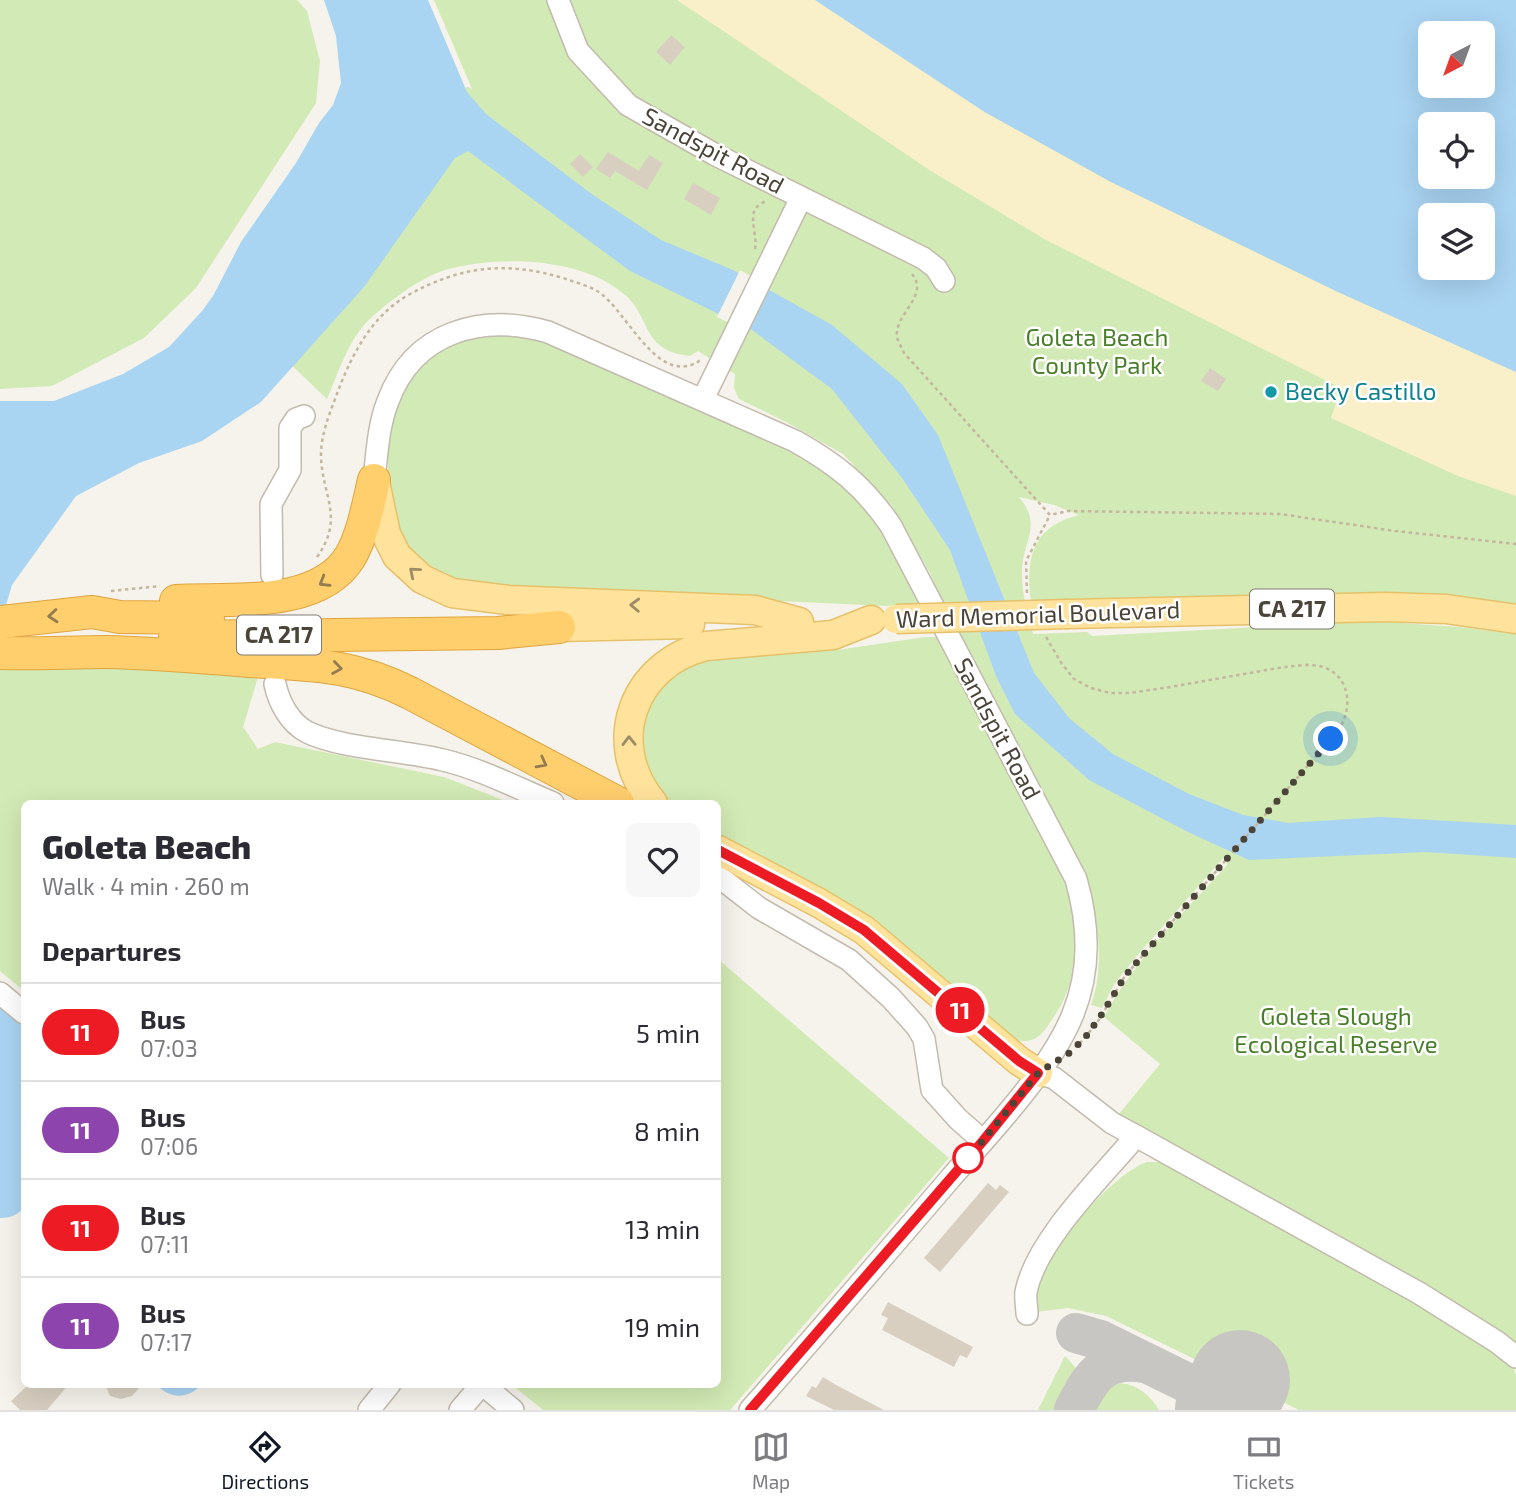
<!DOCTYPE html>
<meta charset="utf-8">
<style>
body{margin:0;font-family:"Exo 2",sans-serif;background:#f7f7f7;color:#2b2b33;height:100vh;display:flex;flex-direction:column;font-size:26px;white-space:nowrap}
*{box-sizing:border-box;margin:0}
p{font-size:23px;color:#7c7c81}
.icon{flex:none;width:38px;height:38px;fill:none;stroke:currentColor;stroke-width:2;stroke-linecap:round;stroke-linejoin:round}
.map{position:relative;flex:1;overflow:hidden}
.details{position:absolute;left:21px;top:800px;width:700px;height:588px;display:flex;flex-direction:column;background:#fff;border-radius:10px;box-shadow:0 7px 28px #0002}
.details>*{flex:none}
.badge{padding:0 14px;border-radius:23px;font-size:24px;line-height:46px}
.needle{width:46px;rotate:221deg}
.tools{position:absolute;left:1418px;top:21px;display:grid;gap:14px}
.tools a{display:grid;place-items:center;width:77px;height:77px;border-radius:10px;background:#fff;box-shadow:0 7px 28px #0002;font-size:35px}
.you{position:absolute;width:35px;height:35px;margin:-18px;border:5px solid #fff;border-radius:50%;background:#1a73e8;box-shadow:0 0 0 10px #1a73e833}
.map>.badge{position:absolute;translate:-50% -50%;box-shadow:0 0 0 4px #fff}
h2{padding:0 21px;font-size:26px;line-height:63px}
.round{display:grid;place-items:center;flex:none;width:74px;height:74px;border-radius:10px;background:#f7f7f7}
.summary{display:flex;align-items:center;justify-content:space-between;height:119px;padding:0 21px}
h1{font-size:33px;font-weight:800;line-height:52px}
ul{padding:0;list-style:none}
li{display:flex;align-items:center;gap:21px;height:98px;padding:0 21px;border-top:2px solid #e1e1e2}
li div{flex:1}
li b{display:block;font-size:26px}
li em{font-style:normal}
li .badge{min-width:77px;font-weight:700;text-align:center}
.tab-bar{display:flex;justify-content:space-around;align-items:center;height:98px;border-top:2px solid #e1e1e2;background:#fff;font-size:19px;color:#7c7c81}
.tab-bar a{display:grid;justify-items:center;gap:4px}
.tab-bar .on{color:#111827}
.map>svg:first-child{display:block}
</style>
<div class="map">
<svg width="1516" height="1410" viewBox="0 0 1516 1410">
<rect width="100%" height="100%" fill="#f6f3ec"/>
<g fill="#d2eab5">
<path d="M0,0H297L307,11L320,61L316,103L196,288L144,338L52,386L0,389Z"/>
<path d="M434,0H815L983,111L1516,372V605L1387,593L1031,601C1025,558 1033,526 1079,515L1054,505L1019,497C1044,527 1021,542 1022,574C1022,595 1028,614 1033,634L1087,632L1092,636L1371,621L1459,627L1516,634V1348L1457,1308L1119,1114L1160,1064L1104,1017C1135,959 1183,914 1227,865L1225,856L1141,951L1115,983L1102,1008L1091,1005C1108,957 1095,904 1078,859L957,636L930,573L892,506L843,454L788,423L739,399L734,388L735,374L698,351L690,356C640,350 653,319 624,294C581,257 497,255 445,270C419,278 385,304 366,323C347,343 338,374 327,399L263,338L422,98L468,87L472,89Z"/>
<path d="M493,334L527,336L582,357L793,450L828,471L861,503L876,523L919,604L887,606L460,586C446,578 419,566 410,555C396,539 395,519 391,499C381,439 396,362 461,340C471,337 483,336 493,334Z"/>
<path d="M925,637H937C966,692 995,746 1025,801C1041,831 1062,864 1071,897C1081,935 1078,981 1055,1015C1042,1035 1036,1046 1010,1039L718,840V803H670L656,789L640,757L641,717L660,683L703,656L803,649L837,650Z"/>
<path d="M0,669H191L259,674L243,727L258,749L275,742L444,777L503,800L502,803H24V991L0,971Z"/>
<path d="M718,959L949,1158L730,1410H543L511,1384H718Z"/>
<path d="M1147,1162H1171L1450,1318L1497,1352L1513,1367L1516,1375V1410H1299L1106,1316L1068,1308L1036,1312C1036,1303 1035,1293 1038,1285C1052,1247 1109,1176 1147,1162Z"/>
<path d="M1065,1356L1075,1367L1074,1381L1060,1410H1038Z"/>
<path d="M1120,1383C1138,1385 1150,1395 1159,1410H1090L1104,1389Z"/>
</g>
<path fill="#f9efc9" d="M677,0H815L983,111L1111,182L1338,292L1516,372V496L1458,476L1331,418L1341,388L1046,240L931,171Z"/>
<g fill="#a9d4f2" fill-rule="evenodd">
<path d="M324,0H428L467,92L486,114L593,195L661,240L733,270L832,325L902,384L938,435L1034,673L1070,719L1113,754L1189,794L1243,815L1289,823L1381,817L1516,825V858L1426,852L1249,860L1188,832L1089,780L1015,714L996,676L950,550L902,478L832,389L752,330L630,271L468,151L455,158L364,287L261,402L202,441L139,463L76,496L12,585L0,625V401H54L123,374L169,347L202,311L213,296L241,242L296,163L319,123L333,105L341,83L336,36Z"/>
<path d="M815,0H1516V372L1338,292L1111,182L983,111ZM1482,33V86H1430V33ZM1482,124V177H1430V124ZM1430,215H1482V268H1430Z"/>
<path d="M0,1002L24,1019V1208C17,1215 10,1218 0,1218Z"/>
<path d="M156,1384H202C188,1400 169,1399 156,1384Z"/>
</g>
<path fill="#f6f3ec" d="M740,270L770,287L748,332L717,317Z"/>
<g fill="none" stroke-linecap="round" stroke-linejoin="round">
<g stroke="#c8c6c3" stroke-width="40">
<path d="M1076,1333L1100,1340L1242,1410"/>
<path d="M1074,1410C1091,1376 1103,1356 1145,1363"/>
</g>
<path stroke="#c8c6c3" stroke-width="100" d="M1225,1410L1240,1380"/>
</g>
<g fill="#d8cfc1">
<path d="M671,35L685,47L670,65L656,52Z"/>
<path d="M608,152L639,171L649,155L663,163L647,190L615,171L610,178L596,169Z"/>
<path d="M580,154L593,167L583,177L570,164Z"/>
<path d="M693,183L720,198L711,215L684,199Z"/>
<path d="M1210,368L1226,379L1218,391L1201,381Z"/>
<path d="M988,1183L996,1190L1000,1185L1009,1192L940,1272L924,1258Z"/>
<path d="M888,1302L973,1347L967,1358L960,1355L954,1367L882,1330L888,1318L881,1315Z"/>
<path d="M823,1377L836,1385L884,1410H834L806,1396L812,1386L816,1388Z"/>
<path d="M29,1384H69L47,1410H20L11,1401Z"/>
<path d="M105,1384H143L132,1396L121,1399L110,1396Z"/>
</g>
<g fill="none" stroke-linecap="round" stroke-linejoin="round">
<g stroke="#c2bbae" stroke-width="24">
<g id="minor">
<path d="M558,0L578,51L628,105L714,154L923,258L936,268L944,281"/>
<path d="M703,399L801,198"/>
<path d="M374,480C377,454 378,426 388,401C414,331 482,313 548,332L795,441C836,464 864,486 891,526L1076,879C1089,925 1091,969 1073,1014C1050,1071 989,1134 949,1180C883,1257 817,1334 750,1410"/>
<path d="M272,575L271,504L290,470V428L296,419L304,416"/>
<path d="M275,684C279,703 290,723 307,732C342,749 404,750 443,760C481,769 517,788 553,803"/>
<path d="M718,876L759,908L849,960L891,998L917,1027L924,1039L932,1090L958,1119L983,1141"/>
<path d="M0,993L24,1013"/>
<path d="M1038,1073L1054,1078L1112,1123L1136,1136"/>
<path d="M1027,1314C1027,1307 1025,1299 1026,1292C1036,1240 1103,1176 1136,1136L1419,1293L1497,1342L1516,1357"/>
<path d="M482,1384L513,1410"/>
<path d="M369,1410L390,1384"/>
<path d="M460,1410L482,1384"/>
</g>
</g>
<g stroke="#e6c16a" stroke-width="31">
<g id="major">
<path d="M375,482L386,534L397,556L422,579L452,593L508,600L755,610L799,622"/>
<path d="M1068,614L1386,607L1446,609L1516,619"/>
<path d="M559,627L690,624"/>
<path d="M653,803C604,744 632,664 706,646L833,635L871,620"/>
<path d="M718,850L819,903L864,930L1019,1061L1038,1073"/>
</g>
</g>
<g stroke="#e0a43c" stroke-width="34">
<g id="highway">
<path d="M176,601C229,598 318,609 350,557C363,535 368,505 374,480"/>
<path d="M0,622L92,612L120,617L208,618"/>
<path d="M175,637L498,633L559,627"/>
<path d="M0,653C36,654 71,652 106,652C154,653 202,657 250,661C312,665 352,664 410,693L618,803"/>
</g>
</g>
<g stroke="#c4b79f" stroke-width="2.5" stroke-dasharray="3.5 3.5" stroke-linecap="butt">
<path d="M755,249C758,231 743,208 767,201"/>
<path d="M912,274C930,296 894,314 897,337C898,342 902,348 904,353L1050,515L1068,511L1280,514L1395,531L1516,544"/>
<path d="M317,557C345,518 322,496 321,456C321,435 328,418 335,399C350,358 370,316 410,294C462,266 506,261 563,278C574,282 587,285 597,291C626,307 658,392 702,359"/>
<path d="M111,591L160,586"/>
<path d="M1027,593L1026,561L1050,515"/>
<path d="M1046,637L1062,664L1074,679L1091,688L1110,693H1129L1170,687L1284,667C1296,666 1311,663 1323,667C1352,677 1353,711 1337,732L1125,976L1097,1023L1080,1043"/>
</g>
<use href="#minor" stroke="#fff" stroke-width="21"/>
<use href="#major" stroke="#ffe39c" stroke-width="28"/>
<use href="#highway" stroke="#ffcf6e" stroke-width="32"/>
<g stroke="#e6c16a" stroke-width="31" stroke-linecap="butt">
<path id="major-bridge" d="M896,619L1068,614"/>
</g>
<use href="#major-bridge" stroke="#ffe39c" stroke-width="28"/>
</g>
<defs><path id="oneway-chevron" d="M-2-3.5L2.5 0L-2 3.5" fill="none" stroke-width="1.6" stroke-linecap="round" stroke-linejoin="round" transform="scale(1.75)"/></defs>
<g stroke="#9c8c66">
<use href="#oneway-chevron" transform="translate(414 572) rotate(-140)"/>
<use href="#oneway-chevron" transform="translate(635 605) rotate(-178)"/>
<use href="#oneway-chevron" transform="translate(629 741) rotate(-91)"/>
</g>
<g stroke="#937c4e">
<use href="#oneway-chevron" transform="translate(324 582) rotate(149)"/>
<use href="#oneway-chevron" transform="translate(53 616) rotate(175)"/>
<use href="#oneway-chevron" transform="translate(337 668) rotate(8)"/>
<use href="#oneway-chevron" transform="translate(542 763) rotate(28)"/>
</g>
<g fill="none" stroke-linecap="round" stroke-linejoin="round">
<g stroke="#fff" stroke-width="16">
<path id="line" d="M718,850L819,903L864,930L1019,1061L1038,1073L983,1141L750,1410"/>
</g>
<use href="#line" stroke="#ed1c24" stroke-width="10"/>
<path stroke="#4b4439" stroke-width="7" stroke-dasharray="0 12.6" d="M968,1158L967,1160L1038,1073L1068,1054L1084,1039L1102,1014L1125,976L1331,739"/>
</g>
<circle fill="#0f9aa8" stroke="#fff" stroke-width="2.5" cx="1271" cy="392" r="7"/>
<circle fill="#fff" stroke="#ed1c24" stroke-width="3.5" cx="968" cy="1158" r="14"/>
<g text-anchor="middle" stroke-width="5" stroke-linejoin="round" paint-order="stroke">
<g fill="#fff" stroke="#817c74" stroke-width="2">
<rect x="1250" y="589.5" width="84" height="39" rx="5"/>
<rect x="237" y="615.5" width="84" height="39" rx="5"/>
</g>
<g font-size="23" font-weight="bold" fill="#4b4439">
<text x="1292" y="617">CA 217</text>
<text x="279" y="643">CA 217</text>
</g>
<g font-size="24" fill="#4b4439" stroke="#fff">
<text transform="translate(713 151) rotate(28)" y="8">Sandspit Road</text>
<text transform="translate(1038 615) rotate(-2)" y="8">Ward Memorial Boulevard</text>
<text transform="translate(997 729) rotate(62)" y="8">Sandspit Road</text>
</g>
<g font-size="24" fill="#4a7f2a" stroke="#fff">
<text x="1097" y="346">Goleta Beach<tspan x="1097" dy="28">County Park</tspan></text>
<text x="1336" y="1025">Goleta Slough<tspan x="1336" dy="28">Ecological Reserve</tspan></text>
</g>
<g font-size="24" fill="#0d838f" stroke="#fff" text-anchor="start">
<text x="1285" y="400">Becky Castillo</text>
</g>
</g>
</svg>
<div class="tools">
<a><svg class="needle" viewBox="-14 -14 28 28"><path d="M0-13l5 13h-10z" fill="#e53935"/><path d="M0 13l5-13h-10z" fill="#7c7c81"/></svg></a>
<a><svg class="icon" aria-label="locate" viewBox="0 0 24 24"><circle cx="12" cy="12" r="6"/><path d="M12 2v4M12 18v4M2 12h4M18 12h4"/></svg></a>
<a><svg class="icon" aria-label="layers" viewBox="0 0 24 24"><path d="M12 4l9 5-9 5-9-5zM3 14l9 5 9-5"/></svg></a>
</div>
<div class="you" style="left:1331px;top:739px"></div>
<b class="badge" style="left:960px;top:1010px;background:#ed1c24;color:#fff">11</b>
<section class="details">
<div class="summary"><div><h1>Goleta Beach</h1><p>Walk · 4 min · 260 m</p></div><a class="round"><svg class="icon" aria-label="heart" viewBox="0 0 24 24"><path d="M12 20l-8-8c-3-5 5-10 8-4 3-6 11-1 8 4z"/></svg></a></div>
<h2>Departures</h2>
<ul>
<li><span class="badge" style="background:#ed1c24;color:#fff">11</span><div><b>Bus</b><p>07:03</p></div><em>5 min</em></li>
<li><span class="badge" style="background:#8e44ad;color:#fff">11</span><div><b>Bus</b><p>07:06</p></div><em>8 min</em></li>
<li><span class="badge" style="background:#ed1c24;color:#fff">11</span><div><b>Bus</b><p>07:11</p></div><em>13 min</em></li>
<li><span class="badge" style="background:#8e44ad;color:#fff">11</span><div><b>Bus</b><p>07:17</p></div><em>19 min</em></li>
</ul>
</section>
</div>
<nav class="tab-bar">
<a class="on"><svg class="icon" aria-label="directions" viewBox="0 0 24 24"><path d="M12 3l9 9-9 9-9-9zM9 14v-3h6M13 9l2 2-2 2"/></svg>Directions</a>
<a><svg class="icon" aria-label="map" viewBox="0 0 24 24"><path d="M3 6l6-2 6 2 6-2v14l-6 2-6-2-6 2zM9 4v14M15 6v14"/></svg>Map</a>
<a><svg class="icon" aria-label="tickets" viewBox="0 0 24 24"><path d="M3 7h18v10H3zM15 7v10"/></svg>Tickets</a>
</nav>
